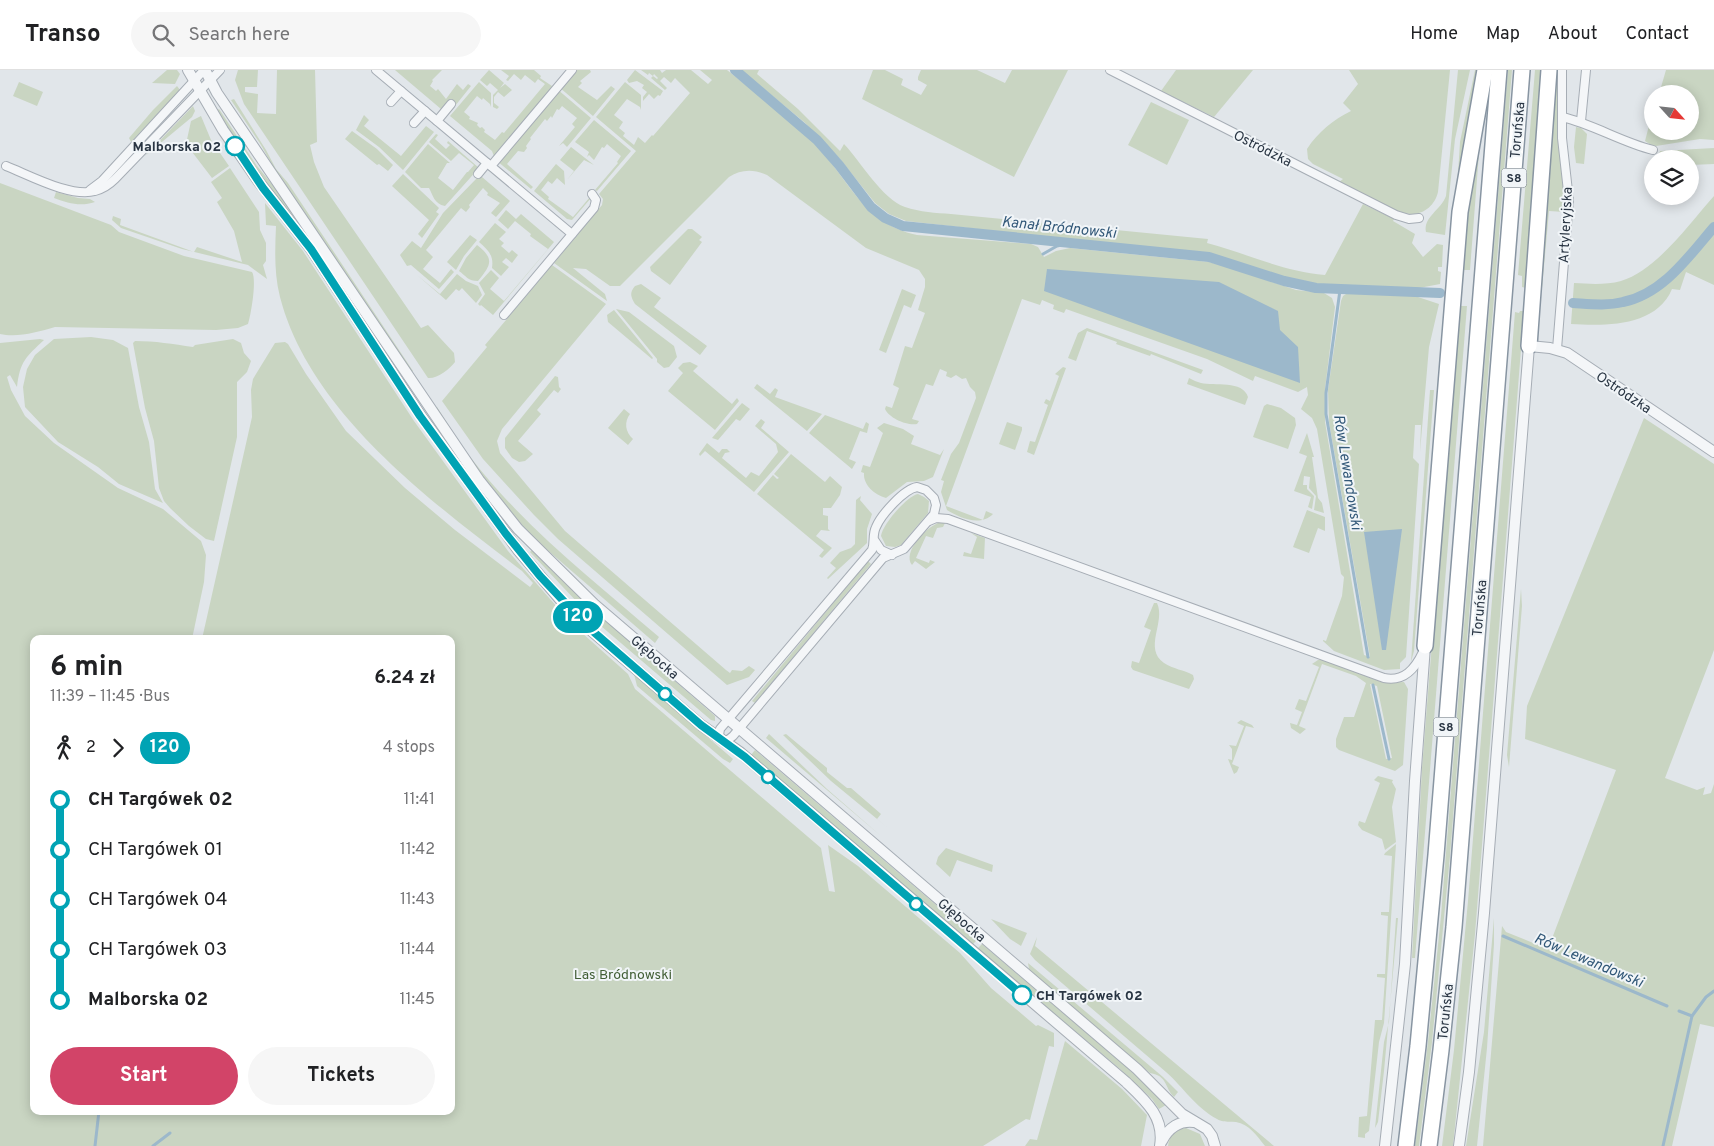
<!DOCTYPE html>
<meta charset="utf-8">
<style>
body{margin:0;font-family:Overpass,sans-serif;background:#f6f6f6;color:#202124;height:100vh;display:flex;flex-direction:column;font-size:19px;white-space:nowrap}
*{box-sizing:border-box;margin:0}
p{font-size:16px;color:#757577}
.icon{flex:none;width:28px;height:28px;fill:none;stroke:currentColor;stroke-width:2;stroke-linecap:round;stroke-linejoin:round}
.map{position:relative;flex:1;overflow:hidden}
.sheet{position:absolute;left:30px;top:565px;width:425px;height:480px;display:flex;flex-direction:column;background:#fff;border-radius:10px;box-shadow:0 2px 12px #0003}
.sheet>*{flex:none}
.badge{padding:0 10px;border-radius:16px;font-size:18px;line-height:32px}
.needle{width:32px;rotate:117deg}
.controls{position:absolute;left:1644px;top:15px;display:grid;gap:10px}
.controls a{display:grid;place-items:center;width:55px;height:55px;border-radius:50%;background:#fff;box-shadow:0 2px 12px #0003;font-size:25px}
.map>.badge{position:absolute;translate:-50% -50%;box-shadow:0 0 0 2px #fff}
.legs{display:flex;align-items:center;gap:8px;height:55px;padding:0 20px;font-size:16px}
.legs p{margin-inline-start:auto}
.head{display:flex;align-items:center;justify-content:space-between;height:85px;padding:0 20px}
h1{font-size:28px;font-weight:700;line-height:38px}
.cta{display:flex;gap:10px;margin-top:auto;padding:10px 20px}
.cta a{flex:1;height:58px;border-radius:30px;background:#d24468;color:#fff;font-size:20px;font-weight:700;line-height:58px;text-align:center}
.cta a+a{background:#f6f6f6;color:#202124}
ul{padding:0 20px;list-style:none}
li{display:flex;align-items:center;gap:18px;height:50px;font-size:19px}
li i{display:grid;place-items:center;width:8px;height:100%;margin:0 6px;background:currentColor}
li i::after{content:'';width:12px;height:12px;margin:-6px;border:4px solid;border-radius:50%;background:#fff}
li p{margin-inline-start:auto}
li:first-child i{background:linear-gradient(#0000 50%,currentColor 0)}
li:last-child i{background:linear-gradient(currentColor 50%,#0000 0)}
header{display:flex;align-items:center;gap:30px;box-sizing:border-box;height:70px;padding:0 25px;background:#fff;border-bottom:1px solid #e0e0e0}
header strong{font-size:24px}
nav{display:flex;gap:28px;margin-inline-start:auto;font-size:18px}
.search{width:350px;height:45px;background:#f6f6f6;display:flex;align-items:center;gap:12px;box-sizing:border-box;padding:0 18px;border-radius:28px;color:#757577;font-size:19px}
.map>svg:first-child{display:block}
</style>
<header>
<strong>Transo</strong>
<div class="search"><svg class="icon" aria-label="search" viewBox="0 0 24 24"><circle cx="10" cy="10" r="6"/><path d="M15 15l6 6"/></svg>Search here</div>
<nav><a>Home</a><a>Map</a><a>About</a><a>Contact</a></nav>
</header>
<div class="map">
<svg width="1714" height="1076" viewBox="0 0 1714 1076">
<rect width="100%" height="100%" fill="#e1e6ea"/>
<g fill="#c9d5c2" fill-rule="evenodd">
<path d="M167,0H177L180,4L175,14L152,13Z"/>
<path d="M238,0H258L257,17H245V22L258,24L257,43L276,44L277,0H315L317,72L310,75L314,92L324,117L421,258L428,255L454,283L455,292C450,299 437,309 428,308L244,34L235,10Z"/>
<path d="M395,0H442L432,10L433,11L430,16L436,21L438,19L446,29L457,14L463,20L468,14L471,16L455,36L448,31L441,39Z"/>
<path d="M489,0L504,13L500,18L505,14L512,20L504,27L498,22L494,27V33L499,37L497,39L493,37V25L498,20L490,13L487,16L480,10Z"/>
<path d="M501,0H534L541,6L540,8L555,18L495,89L492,81L450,46L479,12L491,23V37L490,34L483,28L482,30L477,26L464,42L470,47L469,49L478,53L477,55L480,58L482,57L485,60L484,62L495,70L502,62L504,63L545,14L538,9L535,13L525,5L521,10L514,4L508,11L506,10L509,6Z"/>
<path d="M573,0H590L591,2L580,11L582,13L578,17L597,30L614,13L611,16L615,19L593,46L559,17Z"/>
<path d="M635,0L663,21L660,26L658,25L654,29L649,24L643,31V27L647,22L642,18L644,15L637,11L629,13L627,10Z"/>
<path d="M641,0H660L662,3L666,0H691L708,14L712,10L700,0H727C757,24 788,47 815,74C850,110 862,153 917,165L1031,174L1038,177L1044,187L1056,181L1070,178L1209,192L1231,198L1296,220L1324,223L1332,228L1335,237L1325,319V352L1364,585L1370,587L1329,352L1328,320L1341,231L1343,226L1349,222L1415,226L1439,234L1429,277L1420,382L1421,355H1415L1413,388L1419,394L1406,587L1400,593V599L1384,600L1334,581L1323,571V570L1326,571L1342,526L1344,507L1341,504L1317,359L1312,348L1301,339L1308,325L1307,317L1298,322L1255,306L1253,311L1207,289L1066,239L1064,243L1053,239L1054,235L1042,230L1040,235L1022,229L946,436L983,450L986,441L993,444C980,457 960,448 947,440L941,422L944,411L941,410L951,384L959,373L976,328L975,322L970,317L966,308L962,309L956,305L951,308L946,306L947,302L940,299L933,316L926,314L912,349L919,351L917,354C907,356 889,348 885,339L886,336L892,338L899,318L893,315L905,276L912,278L925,243L918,240L925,217V209L919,200L866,178L767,105C754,99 741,99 729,107L620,216H610L586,199L573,198L605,224L607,231L554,193L602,135L603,129L599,124L636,81L596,47L625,12L641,25V40L640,37L627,29L614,45L623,52L619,58L625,63L623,66L634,75L638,67L645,73L652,65L653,66L690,23L675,8L671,13L664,7L660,11L667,18L665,20L651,8L653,6L657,9L658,8L654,4L653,6L649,3L648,5Z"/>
<path d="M741,0H759L757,4L798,39L840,81L844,74C861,92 882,129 905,137C920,142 936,143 951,144L1208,169L1207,173C1248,184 1282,201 1325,205L1363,134L1394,149L1393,151L1415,164L1412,173L1423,187L1437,174L1443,175L1442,197H1438V201L1441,202L1440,214L1414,219L1319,215L1287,208L1227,189L1203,184L906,151L889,144L875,133L840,89L804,52Z"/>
<path d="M873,0H885L903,9L901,15L921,25L927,15L918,10V7L921,0H977L1005,13L1012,0H1068L1014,107L862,29Z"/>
<path d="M1176,0H1253L1214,47L1161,21Z"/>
<path d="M1349,0H1450L1438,122C1435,135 1424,145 1410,144C1394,143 1355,120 1339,112L1343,109L1313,94L1308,89L1307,79C1318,62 1333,50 1351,41L1343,33L1358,14Z"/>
<path d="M1458,0H1470L1455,69L1445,165L1426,162C1423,147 1441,140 1446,126Z"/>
<path d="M1475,0H1479L1457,119L1460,72Z"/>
<path d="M1508,0H1512L1450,786L1432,972L1419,1076H1415L1428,972L1441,846Z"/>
<path d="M1535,0H1541L1526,218L1522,217V206L1518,205Z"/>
<path d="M1556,0H1561L1558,59L1564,116V142L1549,141L1542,218L1540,205Z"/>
<path d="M1666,0H1714V70L1700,69L1656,76L1651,75L1645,71L1652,44V61H1690V24H1659Z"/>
<path d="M19,12L43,22L37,36L13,26Z"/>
<path d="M177,16L180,20L131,72L129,68L153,40Z"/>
<path d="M557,19L591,48L567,77L563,73L559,76L575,57L572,54L577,48L562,36L559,40L557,39L552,48L551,46L547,51L545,49L530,68L531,69L526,76L527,78L524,82L518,81L507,94L533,117L531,119L497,91Z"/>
<path d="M234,29L266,80L276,99L288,113L413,301L411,302L277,104L261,75L231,30Z"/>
<path d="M1151,32L1189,50L1167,95L1128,75Z"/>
<path d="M193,36L195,41L192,47L145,86Z"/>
<path d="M219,39L257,96L277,120L296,150L269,118L216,41Z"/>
<path d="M364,45L369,50L364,56L401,86L426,56L434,62L403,100L379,77L356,60Z"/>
<path d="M201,46L211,70L229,96L212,108L186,74L191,51Z"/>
<path d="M594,50L631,81L597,121L595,120L618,93L617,92L621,86L607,74L604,78L602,77L594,90L589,85L587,87L589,82L575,72Z"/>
<path d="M1576,57L1581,58L1587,64L1584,94L1576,93L1574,77Z"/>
<path d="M352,61L377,79L393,95L388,101L379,94L377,95L345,69Z"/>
<path d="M436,64L438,65L435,69L446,79L450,75L447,73L448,71L479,98L445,136C434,134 433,125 429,118H421L405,102L428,74L450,93H447L438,108L453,120L467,102H468L474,95L459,83L451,91L429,72Z"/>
<path d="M1480,70L1470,200H1462L1466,137Z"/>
<path d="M571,77L594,95L584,90L567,110L574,101L560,90Z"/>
<path d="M1714,78V94L1690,95V89H1658L1660,81Z"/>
<path d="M556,94L564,101L565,115L557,108L552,114L548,111L541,120L549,127L548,129L573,147L590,127L591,128L572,150L567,149L534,121Z"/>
<path d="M230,98L259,142L260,160L266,173V191L263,195L267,209L248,195L182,179L121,158L112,150L113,146L121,149L120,155L194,182L197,177L242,192L234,161L217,132L222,128L211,112Z"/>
<path d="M403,104L439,138L436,142L439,144L422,168L418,164L429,150L392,116Z"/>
<path d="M482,107L510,131L496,147L491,143L500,133L487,125L488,123L483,118L469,135L470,137L466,142L461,138L426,180L433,187L423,199L440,213L451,199L454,202L439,219L411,195L407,196L400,185L412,171L421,178L443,143L477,108Z"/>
<path d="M0,113L111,155L119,162L184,186L252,202C257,209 251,245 248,254L238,258L216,260L55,257C38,262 17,268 0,264Z"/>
<path d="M56,122L78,128L90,129L95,132C80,137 68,133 54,128Z"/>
<path d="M1714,126V215L1686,202L1680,220L1672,219C1656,257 1606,256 1571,254L1574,213C1590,214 1606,215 1621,211C1657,200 1689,154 1714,126Z"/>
<path d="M265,133L303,181L414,351L508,481L572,554L628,604L635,619L821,778L829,821L835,822L828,775L858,796L960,883L991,918L1036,956L1038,955L1054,963V977L1049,976L1030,1050L1026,1049L983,1076H0V273L40,269L44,270C26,287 20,291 17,317L10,305L7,307L11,320L25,346L54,373L118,418L163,439L201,471L206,485L204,512L192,569H34V1041H451V569H202L252,347L251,320L253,309L275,273L285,272L288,274L306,304L346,361L405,418L455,460L530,517L533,513L522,501C432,432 310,343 280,227C274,203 275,180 276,156L266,155Z"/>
<path d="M506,140L516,149L521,144L554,172L493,245L481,235L480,236L478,234L485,224L479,213L491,200L499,208L490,219L504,231L548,179L530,166L531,164L515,151L508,159L498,150Z"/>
<path d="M495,153L506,162L499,169L504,173L501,176L509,183L512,180L518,185L512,193L506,188L502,192L509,197L501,206L492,198C494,185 488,180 479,172Z"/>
<path d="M688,159H692L702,167L699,170L702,172L670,215L651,201L650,197Z"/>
<path d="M470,165L477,170L464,186L456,200L447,192Z"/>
<path d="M477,175C495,189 491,195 478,211C468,211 466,206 459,201L466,188Z"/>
<path d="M552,195L606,234L502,359L497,371L500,383L565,461L726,600L730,603L732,600L742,601L749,596L755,600L749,607L727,615L558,469L534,445L483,389L442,331L487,277L485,275Z"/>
<path d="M457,204L466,211L478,216L482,225L476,233L462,218L459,221L456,219L446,230L417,205L440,224Z"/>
<path d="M641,214L661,228L654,237L707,276L700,285L635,234C631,227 629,223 635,216Z"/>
<path d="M902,219L916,225L911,238L904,235L886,283L879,280Z"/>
<path d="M1459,236H1467L1415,888H1412L1422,698Z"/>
<path d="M616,239L629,242L674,276L677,287L669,297L664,298L657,292V289Z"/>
<path d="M614,240L653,288L652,289L608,252L607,245Z"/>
<path d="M1520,241H1524L1475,864L1453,1076H1442L1454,980L1468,831L1515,242L1519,243Z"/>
<path d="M1087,258L1203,300L1201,304L1151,284L1150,286L1116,274L1117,272L1087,261L1076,291L1068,288L1078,263Z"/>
<path d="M91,267L113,270L128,278L139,337L149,372L155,419L163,433L119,414L98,397L58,372L25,337L23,317L27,299L35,285L54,269Z"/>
<path d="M233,269L241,273L244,283L251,291L247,302L237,312V367L214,471L206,469L189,456L170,438L164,431L159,418L154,371L145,338L133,273L135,271C155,271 173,274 193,277L195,275Z"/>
<path d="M690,292L698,296L693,301L732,334L737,328L739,331L715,360L668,321L683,303L678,298L683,293Z"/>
<path d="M1063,297L1066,298L1034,385L1027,382L1030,371L1035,372L1048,335L1044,333L1046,329L1050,331L1059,306L1055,304Z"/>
<path d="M555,306L558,307L559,317L561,319L558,323L554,320L537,340L541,344L518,371L533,384L525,391L519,392L512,388L505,378V368Z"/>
<path d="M1189,308C1193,310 1197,312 1201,313C1214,316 1243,310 1248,327L1245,335L1187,314Z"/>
<path d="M757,314L770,324L775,318L778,320L775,327L822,344L807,361L754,318Z"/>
<path d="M1430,320H1434L1414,581L1411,592Z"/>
<path d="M742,333L750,339L740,351L736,349L718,370L712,368Z"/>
<path d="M1267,334L1281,338L1295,348L1296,355L1288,379L1253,367L1264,336Z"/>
<path d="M437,337C448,354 458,372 471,388C524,457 594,511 659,567L655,573L530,465L485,411L437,340Z"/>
<path d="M624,339L630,344C624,352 625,362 633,369L628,375L608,358Z"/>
<path d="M825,345L863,359L866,352L869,354L867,363L860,361L849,389L856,392L852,399L809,363Z"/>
<path d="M1644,348L1714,394V580L1665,708L1697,720L1705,717L1703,725L1711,723L1714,714V957L1700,954L1672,1076H1483L1502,856L1506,862L1548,879L1616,700L1525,669L1527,636Z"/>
<path d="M761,349L765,352L761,358L789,382L754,422L705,381L700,386L699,384L707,373L719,383L722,379H727L730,382L725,383L722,388L746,408L751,402L759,406L778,382L776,374L755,356Z"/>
<path d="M1007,352L1022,357V360L1015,380L999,374Z"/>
<path d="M884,353L903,359L914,366L911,374L940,385L944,379L933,407L924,411L907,412L886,428C875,425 863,415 864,403L861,402L863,395L870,397L883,363L877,358Z"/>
<path d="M1307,363L1314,387H1312L1318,428L1322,433L1324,443L1314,440L1316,426L1309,418L1310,407L1304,406L1303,415H1307V419L1314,426L1312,439L1308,437L1311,427L1294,421L1307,386L1299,383Z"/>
<path d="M791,384L825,412L830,406L842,417L840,425L831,438H823V445L828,446V459L830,461L821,460L816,466L832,478L822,488L819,486L824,480L757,424L773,405L777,409L779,408L774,404Z"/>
<path d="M918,424L924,427L929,431L928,443L901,475L895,477L886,476L881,466C882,455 907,426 918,424Z"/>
<path d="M861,426L860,430L872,444L867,459V473L828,509L827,508L836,498L830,493L840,482L851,478L855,474L856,430Z"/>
<path d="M1307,440L1325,447V461L1318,458L1309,483L1293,477Z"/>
<path d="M938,453H945L943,457L937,458L933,468L926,466L916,488L929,493L930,490L935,492L926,499L915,491L912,495C902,482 926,458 938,453Z"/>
<path d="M971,463L985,468L984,489L963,486L964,482L971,484L977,467Z"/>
<path d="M532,480L591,538L715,646V651L711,650L594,550L530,482Z"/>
<path d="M868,491L871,494L755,633L752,631Z"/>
<path d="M1521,519L1522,536L1509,697L1507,685Z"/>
<path d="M1154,533H1157C1166,552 1143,578 1164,593C1173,599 1184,600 1193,605L1194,609L1189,619L1133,600L1131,597L1132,591L1139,593L1151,560L1144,557Z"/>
<path d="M1318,590H1323L1384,613L1404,612L1408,619L1403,695L1395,701L1339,680L1336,677V669L1344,647H1354L1366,613L1356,606L1322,594L1299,656L1306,659L1300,664L1291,658L1290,653L1297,655L1302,642L1295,639L1299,629L1306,631L1319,597L1312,594ZM1370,614L1377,616L1392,688L1386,689Z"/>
<path d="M634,604L733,689L730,693L723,689L637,616Z"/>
<path d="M1241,650L1252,655L1254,658L1246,656L1232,694L1239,697L1237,702L1234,704L1228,689L1232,690V679L1229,675L1236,676L1244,656L1237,653Z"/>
<path d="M769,664L827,719L881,766L766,668Z"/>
<path d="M786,664L827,698V702L847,718H851L881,744L877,749L888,758L831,711L783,665Z"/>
<path d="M755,680L977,870L972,875L751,685Z"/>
<path d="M1378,706L1393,710L1392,712L1396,719L1392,737L1396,772L1385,780L1382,769L1362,760L1358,755L1359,751L1365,753L1380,713L1374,710Z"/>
<path d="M1396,774L1384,953L1379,972L1369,1061L1365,1064V1068L1358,1067L1359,1047L1367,1046L1375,950H1382L1385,908L1377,907V904H1385L1388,846L1381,845V842H1389L1392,786L1384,785L1385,783Z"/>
<path d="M946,778L993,795L992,802L957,790L950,807L936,794L938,787Z"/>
<path d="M1396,848H1398L1384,1001L1378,1052L1375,1058L1384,972L1389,952Z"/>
<path d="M1494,848V874L1487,978L1477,1076H1466L1484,962Z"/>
<path d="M991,849L1027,863L1021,876L1010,869Z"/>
<path d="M1037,867L1035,876L1274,1076H1265C1257,1066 1249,1054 1236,1052C1228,1051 1224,1053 1217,1049C1195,1037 1184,1018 1166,1002L1035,890L1030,884Z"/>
<path d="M982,874L1137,1006L1166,1035L1159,1039L1152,1029L1120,999L977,879Z"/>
<path d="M1028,893L1163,1007L1178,1022L1174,1027C1164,1017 1168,1006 1150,1003L1033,904L1029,899Z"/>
<path d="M1065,971L1122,1019L1145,1043L1147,1045L1141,1076H1025L1030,1069L1037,1070Z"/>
<path d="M1186,1058L1200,1064L1205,1076H1168C1169,1065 1176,1059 1186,1058Z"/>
</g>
<g fill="#9cb8cb">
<path d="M1047,199L1219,212L1278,241L1280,260L1298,277L1300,313L1044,221Z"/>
<path d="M1402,459L1386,580H1382L1364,462Z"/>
</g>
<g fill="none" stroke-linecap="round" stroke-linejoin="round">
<g stroke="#9cb8cb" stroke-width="3">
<path d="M1043,184L1057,176L1069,173"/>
<path d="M1340,220L1326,323V344L1368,587"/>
<path d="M1373,615L1389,689"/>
<path d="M1503,866L1667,936"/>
<path d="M1679,941L1692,946"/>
<path d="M95,1076L99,1041"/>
<path d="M153,1076L170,1063"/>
<path d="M1663,1076L1692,946L1706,927L1714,921"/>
</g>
<g stroke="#9cb8cb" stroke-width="10">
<path d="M735,0L817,70L839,95L871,137L885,148L903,156L1209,187L1284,211L1316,218L1440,223"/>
<path d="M1573,233C1590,234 1607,236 1623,232C1663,224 1689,186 1714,157"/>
</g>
<g stroke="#a6adb5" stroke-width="10">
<g id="minor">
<path d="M376,0L572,164"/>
<path d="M1110,0L1396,145L1409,149L1419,148"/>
<path d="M391,32L401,21"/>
<path d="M1562,47C1593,54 1621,72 1653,80"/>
<path d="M437,51L451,34"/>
<path d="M1581,51L1586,0"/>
<path d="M414,53L425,41"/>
<path d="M6,96C29,105 71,128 95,121C103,119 110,114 115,109L220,0"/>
<path d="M491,96L572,0"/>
<path d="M478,104L487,93"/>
<path d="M90,120L102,111L204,0"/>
<path d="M504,245L594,138L596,130L592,124"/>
<path d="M1557,279L1569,130L1562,68V0"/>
<path d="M917,417L926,420L934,428L936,435L934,444L904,479L883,488L733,666L728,670H722L719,665L720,659L872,480C875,472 872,465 876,457C881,445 904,419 917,417Z"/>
<path d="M929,451L936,448L948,449L1384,608C1404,612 1415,599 1423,582"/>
<path d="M875,471L881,480L892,485"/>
</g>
</g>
<g stroke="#a6adb5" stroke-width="12">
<g id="tertiary">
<path d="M188,0L223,60L259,112L311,179L421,346L518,480L564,534L587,557L701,655L741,683L1126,1012C1145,1030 1165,1047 1160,1076"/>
<path d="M205,0L217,23L479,410L518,459L594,534L1137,999L1182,1044L1207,1059L1212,1066L1215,1076"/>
<path d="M1162,1071C1168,1058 1180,1050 1194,1052"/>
<path d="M1385,1076L1405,894L1415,711L1425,576"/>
<path d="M1459,1076L1469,1002L1484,843L1529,276L1550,278L1567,283L1714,382"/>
</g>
</g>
<g stroke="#8895a2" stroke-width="18">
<g id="motorway">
<path d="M1529,276L1549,0"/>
<path d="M1425,576L1460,142L1485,0"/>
<path d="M1406,1076L1418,976L1436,785L1499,0"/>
<path d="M1429,1076L1441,980L1454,857L1522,0"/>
</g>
</g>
<use href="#minor" stroke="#f4f6f8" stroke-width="8"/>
<use href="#tertiary" stroke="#f4f6f8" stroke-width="10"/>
<use href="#motorway" stroke="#fff" stroke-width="15"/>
</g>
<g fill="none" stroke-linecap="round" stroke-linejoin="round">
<g stroke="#fff" stroke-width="11">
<path id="line-1" d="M235,76L263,118L311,179L420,346L506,464L540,506L588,557L701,655L745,687L1022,925"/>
</g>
<use href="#line-1" stroke="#00a3b4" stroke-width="8"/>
</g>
<g fill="#fff" stroke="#00a3b4" stroke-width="2.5">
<circle cx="235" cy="76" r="9"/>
<circle cx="665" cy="624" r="6"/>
<circle cx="768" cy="707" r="6"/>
<circle cx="916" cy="834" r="6"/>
<circle cx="1022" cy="925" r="9"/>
</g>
<g text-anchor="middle" stroke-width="4" stroke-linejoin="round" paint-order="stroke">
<g fill="#f1f5f8" stroke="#656f79" stroke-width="1">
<rect x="1501.5" y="98.5" width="25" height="19" rx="4"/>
<rect x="1433.5" y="647.5" width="25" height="19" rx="4"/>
</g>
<g font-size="12" font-weight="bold" fill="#293543">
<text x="1514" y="112">S8</text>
<text x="1446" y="661">S8</text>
</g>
<g font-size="14" fill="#293543" stroke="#f1f5f8">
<text transform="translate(1517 60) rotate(-85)" y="5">Toruńska</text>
<text transform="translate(1263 78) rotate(27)" y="5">Ostródzka</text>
<text transform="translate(1565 155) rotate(-87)" y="5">Artyleryjska</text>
<text transform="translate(1624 322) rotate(34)" y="5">Ostródzka</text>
<text transform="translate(1479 538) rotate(-85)" y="5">Toruńska</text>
<text transform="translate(655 587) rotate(41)" y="5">Głębocka</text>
<text transform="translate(962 850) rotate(41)" y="5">Głębocka</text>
<text transform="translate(1445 942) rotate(-84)" y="5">Toruńska</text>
</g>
<g font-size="14" font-weight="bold" fill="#293543" stroke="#f1f5f8" text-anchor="end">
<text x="221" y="81">Malborska 02</text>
<text x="1036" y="930" text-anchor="start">CH Targówek 02</text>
</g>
<g font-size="14" fill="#425f36" stroke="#f1f5f8">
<text x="623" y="909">Las Bródnowski</text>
</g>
<g font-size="15" font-style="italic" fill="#325878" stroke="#f1f5f8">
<text transform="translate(1059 157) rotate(6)" y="5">Kanał Bródnowski</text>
<text transform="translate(1348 402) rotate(81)" y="5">Rów Lewandowski</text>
<text transform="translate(1589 890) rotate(23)" y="5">Rów Lewandowski</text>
</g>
</g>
</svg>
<div class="controls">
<a><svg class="needle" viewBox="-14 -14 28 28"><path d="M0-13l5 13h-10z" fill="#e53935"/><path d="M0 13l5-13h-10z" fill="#757577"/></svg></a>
<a><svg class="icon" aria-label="layers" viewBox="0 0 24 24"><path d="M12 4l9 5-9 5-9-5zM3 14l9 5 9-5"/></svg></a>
</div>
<b class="badge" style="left:578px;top:547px;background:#00a3b4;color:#fff">120</b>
<section class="sheet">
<div class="head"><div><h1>6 min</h1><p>11:39 – 11:45 · Bus</p></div><b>6.24 zł</b></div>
<div class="legs"><svg class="icon" aria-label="walk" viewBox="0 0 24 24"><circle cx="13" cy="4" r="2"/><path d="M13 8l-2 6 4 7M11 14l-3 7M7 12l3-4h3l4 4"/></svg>2<svg class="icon" aria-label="forward" viewBox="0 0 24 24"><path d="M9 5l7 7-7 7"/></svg><b class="badge" style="background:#00a3b4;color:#fff">120</b><p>4 stops</p></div>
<ul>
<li><i style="color:#00a3b4"></i><b>CH Targówek 02</b><p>11:41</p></li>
<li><i style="color:#00a3b4"></i><span>CH Targówek 01</span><p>11:42</p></li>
<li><i style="color:#00a3b4"></i><span>CH Targówek 04</span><p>11:43</p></li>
<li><i style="color:#00a3b4"></i><span>CH Targówek 03</span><p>11:44</p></li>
<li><i style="color:#00a3b4"></i><b>Malborska 02</b><p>11:45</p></li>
</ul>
<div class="cta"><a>Start</a><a>Tickets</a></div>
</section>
</div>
